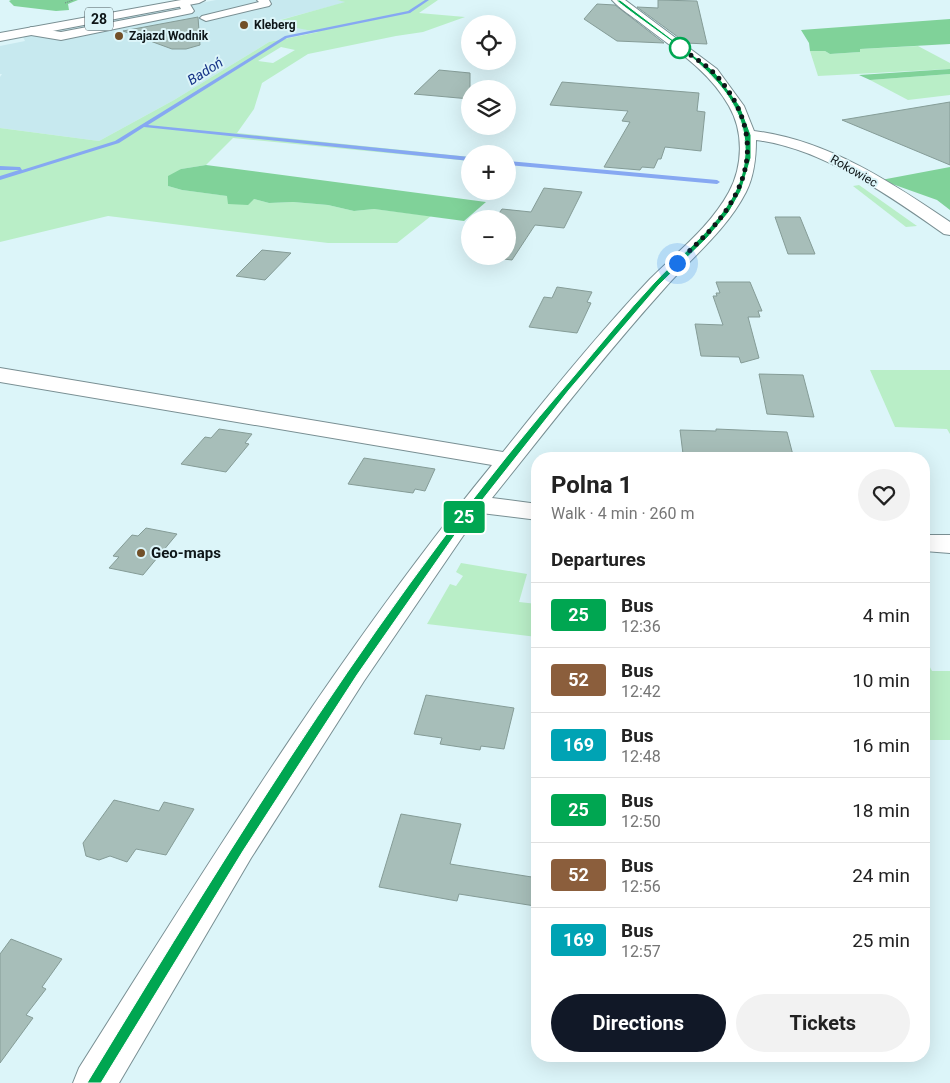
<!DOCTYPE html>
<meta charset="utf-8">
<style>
body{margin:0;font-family:Roboto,sans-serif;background:#f2f2f2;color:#222;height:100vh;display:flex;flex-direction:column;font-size:19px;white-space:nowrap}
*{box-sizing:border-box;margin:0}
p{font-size:16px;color:#767676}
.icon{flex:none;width:28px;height:28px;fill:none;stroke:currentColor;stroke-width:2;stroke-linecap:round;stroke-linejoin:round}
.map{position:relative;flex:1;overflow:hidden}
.panel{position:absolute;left:531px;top:452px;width:399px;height:610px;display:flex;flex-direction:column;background:#fff;border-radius:20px;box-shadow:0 5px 20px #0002}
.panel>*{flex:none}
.badge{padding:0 10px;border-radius:4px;font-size:18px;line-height:32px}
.tools{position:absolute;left:461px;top:15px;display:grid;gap:10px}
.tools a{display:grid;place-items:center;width:55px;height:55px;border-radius:50%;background:#fff;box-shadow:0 5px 20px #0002;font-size:25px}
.you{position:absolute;width:25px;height:25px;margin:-12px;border:4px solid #fff;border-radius:50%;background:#1a73e8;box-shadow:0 0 0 8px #1a73e833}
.map>.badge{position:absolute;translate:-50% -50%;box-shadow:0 0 0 2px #fff}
h2{padding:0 20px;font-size:19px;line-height:45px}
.round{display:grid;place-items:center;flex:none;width:52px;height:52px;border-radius:26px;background:#f2f2f2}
.head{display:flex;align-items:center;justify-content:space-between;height:85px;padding:0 20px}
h1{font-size:24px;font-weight:700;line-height:38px}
.primary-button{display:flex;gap:10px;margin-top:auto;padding:10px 20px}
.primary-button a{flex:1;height:58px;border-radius:30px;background:#111827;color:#fff;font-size:20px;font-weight:700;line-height:58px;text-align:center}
.primary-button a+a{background:#f2f2f2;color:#222}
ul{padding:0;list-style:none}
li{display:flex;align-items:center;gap:15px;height:65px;padding:0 20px;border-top:1px solid #e0e0e0}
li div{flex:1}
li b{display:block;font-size:19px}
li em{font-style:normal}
li .badge{min-width:55px;font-weight:700;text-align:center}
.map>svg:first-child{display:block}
</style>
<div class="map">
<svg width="950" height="1083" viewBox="0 0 950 1083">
<rect width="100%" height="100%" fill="#dcf5f9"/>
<path fill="#c7e9ef" d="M216,0H337L347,2L272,22L320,31L269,42L174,100L99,141L0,128V77L2,74H0V46L25,41L23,37Z"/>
<g fill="#b9eec7" fill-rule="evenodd">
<path d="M337,0H438L419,13L465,17L423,32L396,36L308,54L262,83L254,109L237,133L470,157V161L233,138L206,165L181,169L168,186L182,190L228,196V204L254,199L269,203L293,202L328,205L354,211L374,209L431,216L397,243H328L108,216L0,242V128L99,141L174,100L269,42L318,32L270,23L345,2ZM281,47L295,50L273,63L258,61Z"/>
<path d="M918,46L950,63V69L818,76L810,51H825L830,54L860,52V49Z"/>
<path d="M950,74V95L908,100L870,80Z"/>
<path d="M859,185L917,226L906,227L853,186Z"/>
<path d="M870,370H950V434L947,429L895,427Z"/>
<path d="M461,563L527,574L519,602L537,604V637L427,624L450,584L456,586L463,576L456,572Z"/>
<path d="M924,656L932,671H950V740H924Z"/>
</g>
<g fill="#80d299">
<path d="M11,0H78L68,4L69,10L56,11L14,6L9,1Z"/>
<path d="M950,19V44L860,49V52L830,54L825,51H810L809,43L801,30Z"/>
<path d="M950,69V74L870,80L859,75Z"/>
<path d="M206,165L486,202L464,221L374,209L354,211L328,205L293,202L269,203L254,199L248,205L228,204L227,196L182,190L168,186V176L181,169Z"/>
<path d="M950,167V210L937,200L881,180Z"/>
</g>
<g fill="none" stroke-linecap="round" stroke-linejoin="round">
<g fill="#86a8f2" fill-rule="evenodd">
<path d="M425,0H429L410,13L287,38L148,125L470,157V161L144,127L119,143L0,180V176L19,170H0V166L20,167L22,170L115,141L285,36L408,11Z"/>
<path d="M508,161L717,180L720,182L717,184L508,165Z"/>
</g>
</g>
<g fill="#a7beb9" stroke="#859c97">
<path d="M658,0L697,1L707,44L686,43L637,7L658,8Z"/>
<path d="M597,4L615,5L664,43L617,41L584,19Z"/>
<path d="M198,17L200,45L186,49H172L123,31Z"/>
<path d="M439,70L470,73V99L414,94Z"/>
<path d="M562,82L699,93L697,111L705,112L701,151L665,147L661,159H658L654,168L642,167L640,170L604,167L630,122L622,121L628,111L550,105Z"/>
<path d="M950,102V165L842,120Z"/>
<path d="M544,188L582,192L564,228L535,225L512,260L479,256H508V219H495L502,209L531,212Z"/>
<path d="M775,217H800L815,254H788Z"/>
<path d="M262,250L291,253L265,280L236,276Z"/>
<path d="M716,282H750L762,311H758L760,317H748L759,358L741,363L739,357L701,356L695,324L723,325L713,296H717L716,293H720Z"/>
<path d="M557,287L592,292L587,302L591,303L577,333L529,327L544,297L552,298Z"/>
<path d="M759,374L803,375L814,417L767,414Z"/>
<path d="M219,429L252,434L245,443L249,444L226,472L181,464L205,437L211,438Z"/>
<path d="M716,429L787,432L794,459L683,454L680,430L716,431Z"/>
<path d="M364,458L435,469L425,491L415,489L413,493L348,484Z"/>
<path d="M146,528L177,534L143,575L109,568L119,557L113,556L132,535L138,536Z"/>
<path d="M426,695L514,708L504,749L481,746L480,750L440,744L442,738L414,734Z"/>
<path d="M114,800L159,811L164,802L194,809L166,855L136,849L127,862L110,856L99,860L86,856L83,843Z"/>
<path d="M401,814L461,824L450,864L538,878L535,906L459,894L457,901L379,887Z"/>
<path d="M11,939L62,959L42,987L46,989L26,1015L33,1018L0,1063V954Z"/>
</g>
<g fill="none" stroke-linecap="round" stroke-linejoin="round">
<g stroke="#798f93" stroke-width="2">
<g id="minor">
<path d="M183,0L188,1L194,11L192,13L61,40L31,35L25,31L31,27L61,32L181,9L178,3Z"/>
<path d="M257,0H269L271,4L269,6L206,21L200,18L202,16L259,2Z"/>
<path d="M612,0H625L717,69L744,106L754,131C827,140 891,182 950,222V235L944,234C890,196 822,148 756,140C756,158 754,176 746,192C726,231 691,258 663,290C603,357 548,428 492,498L538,504V520L481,513L463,536L364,681L251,858L119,1083H73L79,1068C209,862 338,653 492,465L0,382V368L503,452C550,393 598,334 650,279C677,252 710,227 729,192C743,166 744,132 729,106C709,70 673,48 642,24C632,16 620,9 612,0Z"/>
<path d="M924,535H950V553L924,551Z"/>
</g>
</g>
<g stroke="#798f93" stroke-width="2">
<path id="major" d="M181,0H205L199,3L0,41V33Z"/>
</g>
<path stroke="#6e7e81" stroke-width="1" stroke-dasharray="1 1" stroke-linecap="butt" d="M65,3L73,0"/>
<use href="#minor" fill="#fff" fill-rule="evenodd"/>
<use href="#major" fill="#fff" fill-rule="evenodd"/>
</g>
<path fill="#00a651" stroke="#fff" d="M616,0H620L714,71L740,106L751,135V158L741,191L729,212L708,237L659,285L569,390L457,532L357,675L243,851L101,1083H87L90,1078C238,835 387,591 574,376C600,345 626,313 654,283C688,246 743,210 745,154C749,81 664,40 616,0Z"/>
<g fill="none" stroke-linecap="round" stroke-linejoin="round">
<path stroke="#0e1618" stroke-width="5" stroke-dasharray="0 9" d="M677,263C694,246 713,230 727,209C758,163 753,118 717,76C706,64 690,55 677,46L680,48"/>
</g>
<g fill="#725028" stroke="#dcf5f9" stroke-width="2">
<circle cx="244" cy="25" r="5"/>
<circle cx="119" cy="36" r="5"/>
<circle cx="141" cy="553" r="5"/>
</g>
<circle fill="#fff" stroke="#00a651" stroke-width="2.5" cx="680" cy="48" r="10"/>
<g text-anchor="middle" stroke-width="4" stroke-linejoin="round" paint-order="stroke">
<g font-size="12" font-weight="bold" fill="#0e1618" stroke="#dcf5f9" text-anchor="start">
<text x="254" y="29">Kleberg</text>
<text x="129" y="40">Zajazd Wodnik</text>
</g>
<g font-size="12" fill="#0e1618" stroke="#dcf5f9">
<text transform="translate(854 171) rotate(30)" y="4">Rokowiec</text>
</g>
<rect fill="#dcf5f9" stroke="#4c595c" stroke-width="1" x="85" y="7.5" width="28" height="23" rx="4"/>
<g font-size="14" font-weight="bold" fill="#0e1618">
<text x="99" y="24">28</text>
</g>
<g font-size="14" font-style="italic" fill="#163387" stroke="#dcf5f9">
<text transform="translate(205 71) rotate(-32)" y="5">Badoń</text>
</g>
<g font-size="15" font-weight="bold" fill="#0e1618" stroke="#dcf5f9" text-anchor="start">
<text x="151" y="558">Geo-maps</text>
</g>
</g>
</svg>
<div class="tools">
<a><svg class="icon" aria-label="locate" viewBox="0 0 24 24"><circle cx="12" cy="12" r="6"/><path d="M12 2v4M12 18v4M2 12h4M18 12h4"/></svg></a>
<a><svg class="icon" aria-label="layers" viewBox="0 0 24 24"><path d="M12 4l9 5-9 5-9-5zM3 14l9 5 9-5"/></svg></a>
<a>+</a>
<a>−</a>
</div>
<div class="you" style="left:677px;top:263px"></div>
<b class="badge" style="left:464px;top:517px;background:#00a651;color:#fff">25</b>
<section class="panel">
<div class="head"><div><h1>Polna 1</h1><p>Walk · 4 min · 260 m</p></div><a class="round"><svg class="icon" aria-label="heart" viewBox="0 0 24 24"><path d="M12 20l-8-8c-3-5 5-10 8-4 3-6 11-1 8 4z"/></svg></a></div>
<h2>Departures</h2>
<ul>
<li><span class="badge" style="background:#00a651;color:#fff">25</span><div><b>Bus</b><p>12:36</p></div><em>4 min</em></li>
<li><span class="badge" style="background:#8b5e3c;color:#fff">52</span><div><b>Bus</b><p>12:42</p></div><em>10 min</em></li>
<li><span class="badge" style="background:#00a3b4;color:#fff">169</span><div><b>Bus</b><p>12:48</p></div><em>16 min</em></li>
<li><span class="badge" style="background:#00a651;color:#fff">25</span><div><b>Bus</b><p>12:50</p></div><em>18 min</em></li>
<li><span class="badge" style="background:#8b5e3c;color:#fff">52</span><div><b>Bus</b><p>12:56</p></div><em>24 min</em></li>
<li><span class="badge" style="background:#00a3b4;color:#fff">169</span><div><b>Bus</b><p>12:57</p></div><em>25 min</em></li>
</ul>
<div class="primary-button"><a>Directions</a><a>Tickets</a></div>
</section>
</div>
